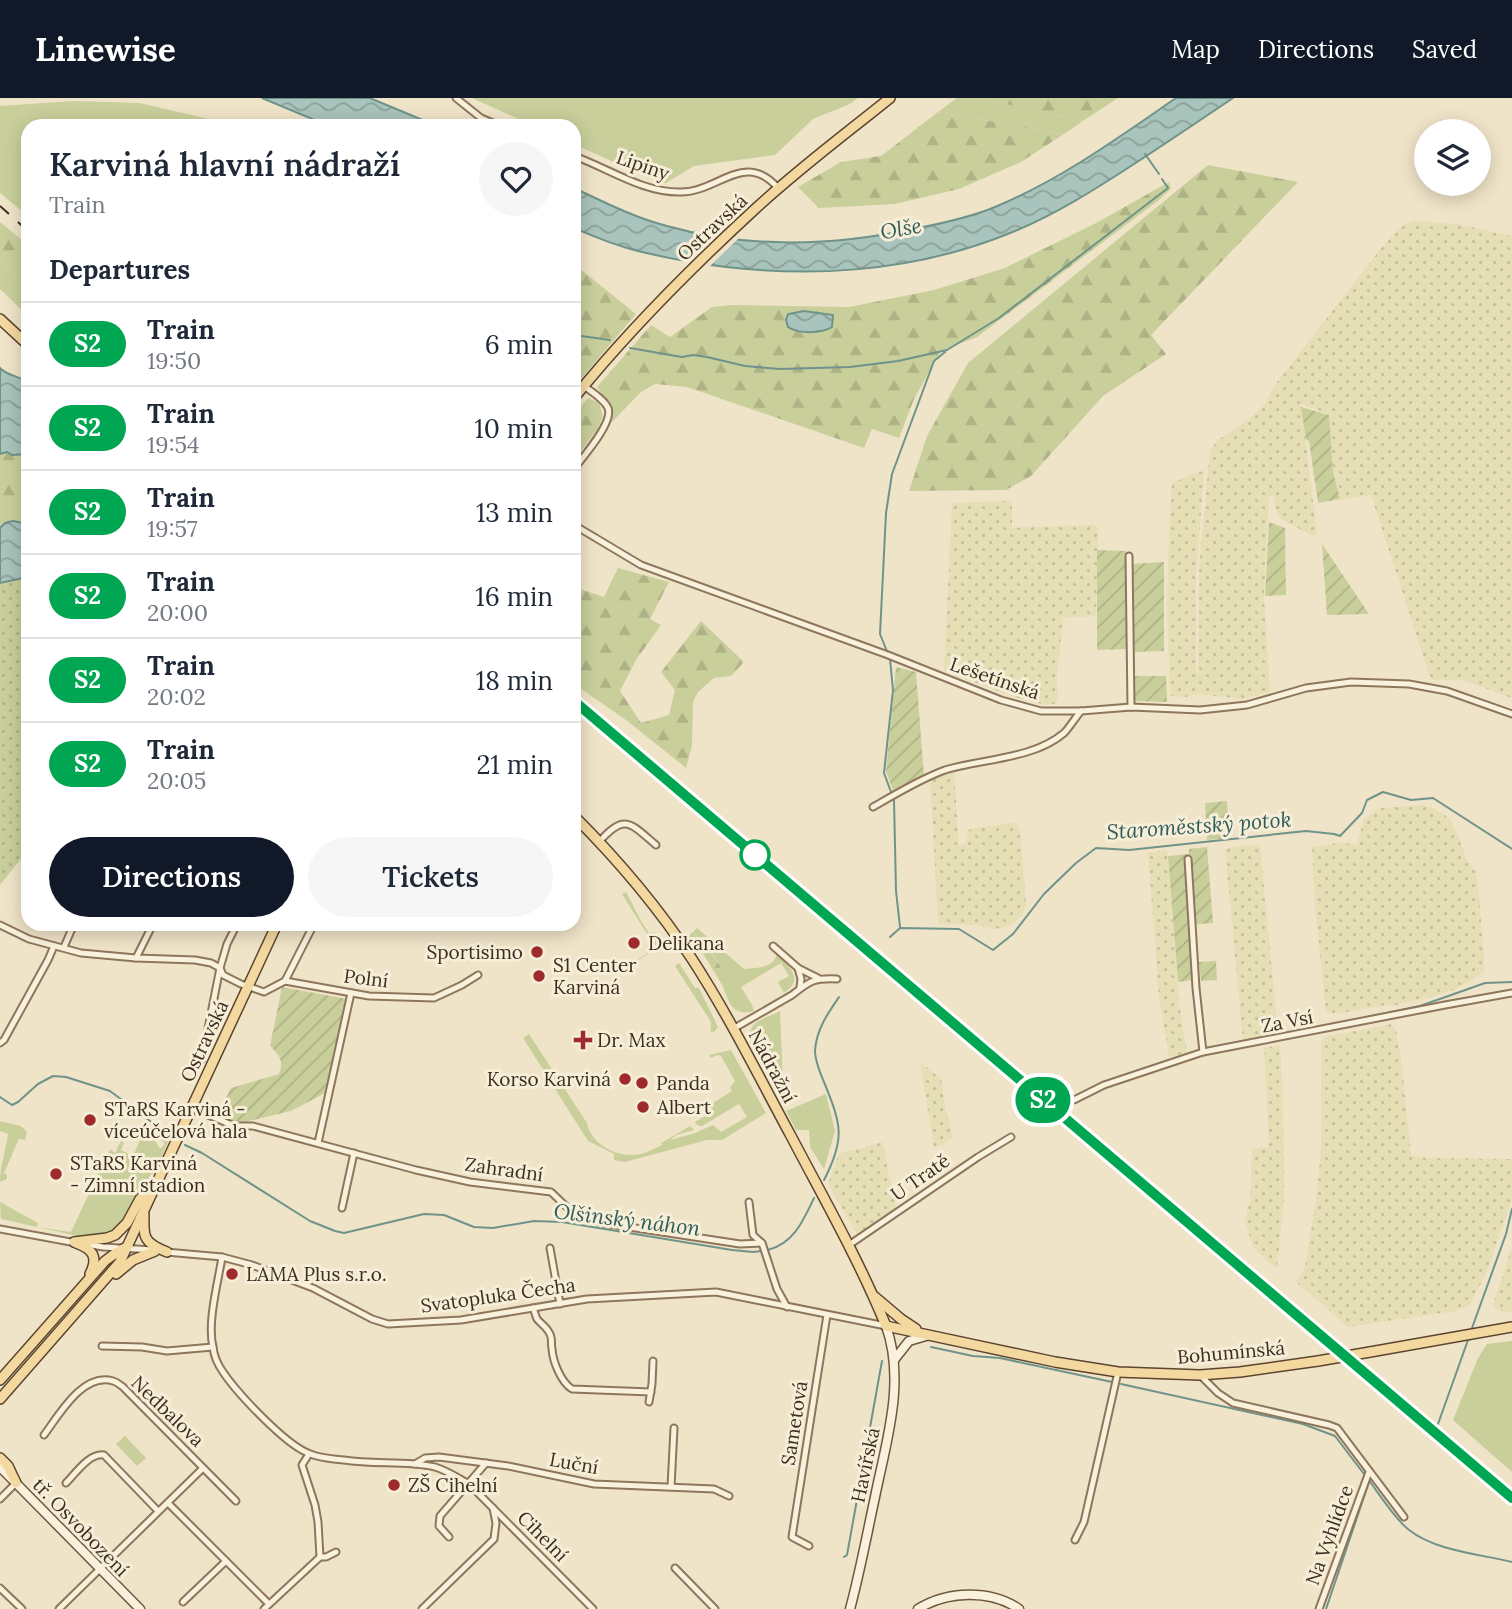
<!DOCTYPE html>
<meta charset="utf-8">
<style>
body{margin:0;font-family:Lora,serif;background:#f6f6f7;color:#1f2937;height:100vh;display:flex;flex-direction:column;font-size:26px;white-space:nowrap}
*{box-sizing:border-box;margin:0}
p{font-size:23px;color:#747a83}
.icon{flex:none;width:38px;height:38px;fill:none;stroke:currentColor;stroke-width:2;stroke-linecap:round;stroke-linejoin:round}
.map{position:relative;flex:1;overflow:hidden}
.details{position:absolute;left:21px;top:21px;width:560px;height:812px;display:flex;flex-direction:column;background:#fff;border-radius:21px;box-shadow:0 4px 18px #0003}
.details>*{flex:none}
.badge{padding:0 14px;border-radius:23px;font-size:24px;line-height:46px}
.tools{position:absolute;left:1414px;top:21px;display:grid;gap:14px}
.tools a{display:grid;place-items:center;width:77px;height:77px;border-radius:50%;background:#fff;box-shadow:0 4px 18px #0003;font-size:35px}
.map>.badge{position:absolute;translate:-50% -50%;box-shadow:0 0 0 4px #fff}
h2{padding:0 28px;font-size:26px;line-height:63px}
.round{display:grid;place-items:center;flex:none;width:74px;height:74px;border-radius:37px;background:#f6f6f7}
.summary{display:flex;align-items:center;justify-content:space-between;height:119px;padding:0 28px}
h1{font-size:33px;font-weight:600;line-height:52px}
.primary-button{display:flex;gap:14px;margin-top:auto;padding:14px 28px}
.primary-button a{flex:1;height:80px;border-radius:42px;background:#111827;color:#fff;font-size:28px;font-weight:600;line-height:80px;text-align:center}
.primary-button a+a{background:#f6f6f7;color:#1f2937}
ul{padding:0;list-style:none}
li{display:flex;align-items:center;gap:21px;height:84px;padding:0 28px;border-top:2px solid #e0e1e3}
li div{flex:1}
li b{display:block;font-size:26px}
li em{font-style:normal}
li .badge{min-width:77px;font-weight:700;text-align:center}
header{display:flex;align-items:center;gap:42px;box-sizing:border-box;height:98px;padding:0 35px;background:#111827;color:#fff}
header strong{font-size:33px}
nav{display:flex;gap:38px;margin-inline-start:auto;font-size:24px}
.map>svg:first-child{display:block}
</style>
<header>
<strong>Linewise</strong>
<nav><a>Map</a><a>Directions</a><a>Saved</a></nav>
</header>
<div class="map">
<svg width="1512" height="1511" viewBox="0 0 1512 1511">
<defs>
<pattern id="farmland-dots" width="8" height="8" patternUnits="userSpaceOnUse" patternTransform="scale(1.75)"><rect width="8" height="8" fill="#e6deb5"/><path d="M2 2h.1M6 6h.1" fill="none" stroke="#c6bf9b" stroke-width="1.8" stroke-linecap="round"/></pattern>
<pattern id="forest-firs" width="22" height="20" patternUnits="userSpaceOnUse" patternTransform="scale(1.75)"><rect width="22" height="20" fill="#c9cf9b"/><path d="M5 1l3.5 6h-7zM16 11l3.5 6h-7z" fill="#aeb285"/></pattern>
<pattern id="park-dots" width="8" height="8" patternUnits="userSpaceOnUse" patternTransform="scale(1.75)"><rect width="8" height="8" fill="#c9cf9b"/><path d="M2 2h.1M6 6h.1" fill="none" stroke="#aeb285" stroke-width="1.8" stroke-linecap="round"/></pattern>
<pattern id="garden-furrows" width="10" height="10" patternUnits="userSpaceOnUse" patternTransform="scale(1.75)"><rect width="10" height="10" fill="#c9cf9b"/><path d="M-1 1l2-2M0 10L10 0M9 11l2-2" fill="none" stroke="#aeb285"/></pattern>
<pattern id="water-waves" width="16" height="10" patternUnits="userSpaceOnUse" patternTransform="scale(1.75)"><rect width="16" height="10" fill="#a9c4bc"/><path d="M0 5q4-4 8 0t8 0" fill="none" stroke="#8ba098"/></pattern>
</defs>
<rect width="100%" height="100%" fill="#f0e4c8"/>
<g fill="url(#farmland-dots)">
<path d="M1414,123L1457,126L1512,138V600L1463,582H1431L1371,397L1341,402L1333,374L1329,316L1301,306L1317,435L1316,437L1313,438L1282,422L1277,415L1273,398H1269L1264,497L1270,594L1242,601L1198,596L1186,599L1170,598L1167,508L1169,433L1172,386L1188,377L1203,373L1204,375L1196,477V571L1198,580L1199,471L1210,351L1220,341L1253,318L1264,307L1275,287L1382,149L1401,128Z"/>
<path d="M1008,403L1012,405V430L1093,427L1098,429L1096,518L1063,520L1057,577L1058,603L1054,606H1042L1014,599L944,573L952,405Z"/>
<path d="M954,673L959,748L966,745L968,732L974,730L1012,725L1017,726L1020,731L1026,807L1022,817L1012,826L1003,830L993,831L978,827L940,826L938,825L930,681Z"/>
<path d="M1422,707L1433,710L1449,720L1458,738L1466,760L1476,774L1479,794L1485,874L1476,878V880L1456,891L1435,898L1392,908V906L1341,915H1326L1315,808L1312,749L1338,745L1357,746L1364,721L1376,712L1382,710Z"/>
<path d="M1244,747H1260L1278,936L1243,942L1225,751Z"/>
<path d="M1167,753L1179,904L1187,955L1169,959L1159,899L1148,754Z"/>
<path d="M1391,926L1396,933L1401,960L1411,1057L1426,1060L1512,1061V1102L1486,1176L1469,1208L1455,1213L1348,1229L1296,1184L1305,1169L1316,1102L1321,1051V943L1324,939Z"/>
<path d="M1280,947L1283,1000L1284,1103L1277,1170L1269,1165L1253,1149L1245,1124L1248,1108H1250L1252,1050L1269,1049L1264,950Z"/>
<path d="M920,964L941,981L946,1013L953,1039L944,1046L934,1050Z"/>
<path d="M883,1044L888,1074L897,1110L858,1138L828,1086L839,1056Z"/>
<path d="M1512,1149V1213L1501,1214L1497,1212L1493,1207Z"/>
</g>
<g fill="#c9cf9b">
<path d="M472,0H858L850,6L813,21L775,57L694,68L666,85L644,78L574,46V28H534Z"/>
<path d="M957,0H978L1083,23L1064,36L938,14Z"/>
<path d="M74,3L140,5L238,28H28V118L0,95V8Z"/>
<path d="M0,162L28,188V218L0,191Z"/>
<path d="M626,794C634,808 639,822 649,835L654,834L665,845L619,874L618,869L621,872L649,854L646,848L652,844L622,796Z"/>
<path d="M697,830L744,871C759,869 772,871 777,856C789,869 805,881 784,895L778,884L789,878L781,865L741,889L752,907L754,913C733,919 729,905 723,889L724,890L729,884L709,850L693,834Z"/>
<path d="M679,865L695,890H699L718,929L714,934L709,933L711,932V924L675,868Z"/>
<path d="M780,913L784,1009L751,946C745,922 764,922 780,913Z"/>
<path d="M529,936L587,1025C591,1047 619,1061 641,1056C648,1054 655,1050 662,1047L661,1045L690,1028L694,1032L676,1037L670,1042L695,1035L713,1027L721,1034L747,1019L739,1006L702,1028H700L696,1026L695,1024L707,1017L702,1007L705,1010L732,993L730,989L735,983L721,958L717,957L711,960L709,957L731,952L766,1015L722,1042H707L625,1064L614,1062V1056L588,1043L523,940Z"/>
<path d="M106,996L168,1044L154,1075L151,1076L135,1109L115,1135L82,1139L1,1121L0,1104L38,1125L37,1129L71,1134L110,1051L115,1055L121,1043L124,1045L121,1052L133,1058L145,1031L154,1041L160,1051L165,1046L150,1030Z"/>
<path d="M826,996L835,1033L824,1071L810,1049L809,1032H796L786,1013Z"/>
<path d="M0,1023L21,1028L27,1034L25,1042L19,1041L4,1075L7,1077V1081L0,1084C0,1067 6,1052 8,1036L0,1033Z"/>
<path d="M1512,1243V1374L1453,1322L1478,1260L1487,1246Z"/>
<path d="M125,1338L146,1360L137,1368L116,1346Z"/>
</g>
<g fill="url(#forest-firs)" fill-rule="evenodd">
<path d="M978,0H1118L1083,23Z"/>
<path d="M938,14L1064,36L1021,64L959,91L895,106L819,110L798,89L841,64L881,58Z"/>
<path d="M1208,67L1298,84L1151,237L1166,256L1103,298L1031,378L1006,392L909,393L927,338L968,265Z"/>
<path d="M1169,84L1171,91L1159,102L977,239L941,253L914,301L899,340L872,331L864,350L687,289L655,286L641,294L610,326L613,311L597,289L651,227L670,239L712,209L732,207L849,209L934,192L1005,170L1098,124ZM805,213L833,218L832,229L818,234L792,232Z"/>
<path d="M0,124L28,147V188L0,162Z"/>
<path d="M574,166L636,216L574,289Z"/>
<path d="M588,300L599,305L603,318L598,330L574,363V317Z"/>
<path d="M4,354L12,357L28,356V426C15,426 13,419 0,430V356Z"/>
<path d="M618,470L669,484L650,521L661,527L636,562L620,593L641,625L669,617L675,592L661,574L701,523L744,564L731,578L714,580L698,594L693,604L692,648L686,670L626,622L574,586V489L604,499Z"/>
<path d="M693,834C708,849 719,865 729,884L728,888L724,890L702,854L687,839Z"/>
</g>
<path fill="url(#park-dots)" d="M28,479V752L0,787V485Z"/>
<g fill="url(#garden-furrows)">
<path d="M1301,309L1329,317L1333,374L1340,401L1318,405L1309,343L1306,342Z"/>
<path d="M1269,424L1285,430L1286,497L1265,498Z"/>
<path d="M1322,446L1369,516L1327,517Z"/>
<path d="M1097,452L1126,453L1128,551L1097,552Z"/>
<path d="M1164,464V553L1132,554L1131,466Z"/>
<path d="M896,569L916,574L924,678L894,695L886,673Z"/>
<path d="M1132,578H1166L1167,604L1133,603Z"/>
<path d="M1227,703L1229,740L1207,742L1205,705Z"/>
<path d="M1207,749L1213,825L1190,827L1194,882L1178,884L1168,758L1189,756V751Z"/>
<path d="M1216,863L1217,882L1201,883L1199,864Z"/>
<path d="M282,889L347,901L327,994L291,1013L244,1024L226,1022V1010L222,1008L231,990L279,976C284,964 280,957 270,948Z"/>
</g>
<g fill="url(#water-waves)" stroke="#6f938a" stroke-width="2">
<path d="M262,0H370L437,28H329Z"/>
<path d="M1176,0H1233C1199,23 1165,46 1131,68C1094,92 1056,116 1015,133C913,176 799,182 691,164C669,160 646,156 624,149C607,144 591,137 574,130V90C604,104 635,120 667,128C749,151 835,148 918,130C944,125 971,119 995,109C1060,82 1118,40 1176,0Z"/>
<path d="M804,213L833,217L832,229C821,236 798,236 788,229L786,222L788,216Z"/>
<path d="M0,270C8,279 20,277 28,285V316L26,318L28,323V356L12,357L7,354L0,356Z"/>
<path d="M13,423L28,426V479L0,485V430L5,425Z"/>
</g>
<path fill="#f0e4c8" d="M713,136L741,138L708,170L681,166Z"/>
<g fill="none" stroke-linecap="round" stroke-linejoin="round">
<g stroke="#6f938a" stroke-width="2">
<path d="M1145,56L1159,76"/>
<path d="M574,237L610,242"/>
<path d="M630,250L682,259L693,257L707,259L745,268L780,271L850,269L898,263L947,252L999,220L1168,90L1162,81"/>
<path d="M888,556L880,536L886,415L892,376L934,263L945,254"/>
<path d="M890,561L893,592L884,675L894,702L896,793L900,829"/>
<path d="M890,839L900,830L959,831L993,852L1013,836L1044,796L1076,765L1096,750L1129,752L1306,733L1334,736L1340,738L1362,715L1367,702L1383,694L1411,702L1433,700L1512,751"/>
<path d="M1335,926L1420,908L1485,885L1512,884"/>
<path d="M0,999L12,1007L18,1004L38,986L53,978L66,979L110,993L166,1035"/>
<path d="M185,1047L202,1055L310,1123L335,1133L344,1135L424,1116L444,1117L474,1129L493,1130L534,1123L562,1124L732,1152L753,1154L762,1153"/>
<path d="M824,1082C846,1040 841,1026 824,984C820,974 815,964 815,953C816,932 828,915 839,899"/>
<path d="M768,1152C794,1145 803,1123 814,1100"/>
<path d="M1472,1230L1506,1136L1512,1111"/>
<path d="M931,1249L973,1258L1000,1260L1112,1284"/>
<path d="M1121,1286L1303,1326L1335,1338L1364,1376"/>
<path d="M1438,1326L1468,1242"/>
<path d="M1368,1381C1380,1397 1394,1420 1409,1432C1436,1453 1479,1456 1512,1464"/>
<path d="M844,1459L847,1457L882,1263"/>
<path d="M1326,1511L1369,1384"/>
</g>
<g stroke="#8d765c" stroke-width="9">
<g id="street">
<path d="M456,0L481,20L500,28"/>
<path d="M574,58C608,70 643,95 681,94C719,94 745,51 779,91"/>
<path d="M574,371C583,359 614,324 608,310C604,301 592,294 584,288"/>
<path d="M574,427L641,467L888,557L1001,602L1041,613H1081L1131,609L1200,612L1247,607L1306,590L1351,584L1409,586L1447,593L1512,616"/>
<path d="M1129,458L1131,609"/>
<path d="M873,709C896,696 920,681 945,672C981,661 1034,661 1064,635C1070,629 1075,620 1081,613"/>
<path d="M599,744C625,715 630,725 656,747"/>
<path d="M1188,761L1196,890L1203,954"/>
<path d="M0,827L29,841L81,855L136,860L195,862L211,865L220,870L223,877L241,886L264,894L285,883L369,898L434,900L462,887L478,877"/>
<path d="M773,848L798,870L818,880"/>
<path d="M64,849L74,826"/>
<path d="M136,860L153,826"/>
<path d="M798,870L801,881L800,889"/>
<path d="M285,883L314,826"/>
<path d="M733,931L792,897C810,883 813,880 837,881"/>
<path d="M0,945L4,942L48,862L54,848"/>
<path d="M202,961L220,870L227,846L237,826"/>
<path d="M1074,1002L1104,987L1203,954L1445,907L1512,895"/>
<path d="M193,1008L199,1013L234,1028H253L416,1072L470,1084L551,1094L572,1114L583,1120L603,1125L740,1146L762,1145"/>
<path d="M318,1045L351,895"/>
<path d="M749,1104L753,1137L762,1145L777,1191L787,1209"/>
<path d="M342,1110L354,1055"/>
<path d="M0,1131L76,1145"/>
<path d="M86,1146L103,1149L153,1152"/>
<path d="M849,1147L978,1059L1011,1039"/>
<path d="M550,1150L560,1206"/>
<path d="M166,1154L222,1159L252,1167L313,1190L372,1221L388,1226L461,1222L587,1201L716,1194L886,1228"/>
<path d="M222,1159C218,1185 207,1224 213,1249C214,1258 218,1267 223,1274C237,1295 285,1346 308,1355C318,1360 333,1361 344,1362C375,1367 406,1362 435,1369C448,1373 458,1380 469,1386L593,1511"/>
<path d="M533,1210C534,1212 536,1219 537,1221C542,1227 549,1230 551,1239C552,1243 551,1247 552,1251C553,1264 561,1284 572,1291L651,1294"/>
<path d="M102,1248L142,1249L167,1253L213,1249"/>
<path d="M1200,1277L1218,1295L1233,1305L1329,1327L1337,1330L1404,1419"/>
<path d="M649,1304L652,1286L653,1263"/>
<path d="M44,1337C59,1317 83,1274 113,1283C117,1284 120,1287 123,1289L236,1403"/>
<path d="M309,1356L302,1367L315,1407L318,1424L320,1459H326L336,1454"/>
<path d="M415,1366L425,1360L439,1359L508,1368L594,1386L714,1391L729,1398"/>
<path d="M66,1385C76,1375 89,1355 104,1357L158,1413"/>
<path d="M671,1389L674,1330"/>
<path d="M0,1401L16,1385"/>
<path d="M168,1405L269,1506"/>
<path d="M449,1439L439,1428L440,1418L486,1365"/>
<path d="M1075,1442L1084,1424L1118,1274"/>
<path d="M809,1448L792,1439L827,1217"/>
<path d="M675,1470L715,1511"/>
<path d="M0,1490L22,1511"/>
<path d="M183,1504L226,1463"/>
<path d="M59,1511L203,1370"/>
<path d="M264,1511L320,1459"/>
<path d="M422,1511L494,1441L496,1425L493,1410"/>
<path d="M1319,1511L1369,1374"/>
</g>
</g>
<g stroke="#6f573f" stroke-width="11">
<g id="secondary">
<path d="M894,1262L909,1243L926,1238"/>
<path d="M0,1369L140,1511"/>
<path d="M850,1511C860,1474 867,1436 875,1399C886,1344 906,1284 886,1228"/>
<path d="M918,1511C947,1493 990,1491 1019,1511"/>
</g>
</g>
<g stroke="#5b4430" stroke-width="12">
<g id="primary">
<path d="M0,221L28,247"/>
<path d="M574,300C629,232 690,171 754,112C797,72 844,37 890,0"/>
<path d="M574,718C616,760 660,812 692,861C729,918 759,979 791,1038C824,1101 859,1162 886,1228L1055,1264L1118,1274L1200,1277L1240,1274L1318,1263"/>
<path d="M144,1116C143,1140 144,1145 167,1154"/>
<path d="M74,1144L107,1140L115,1137L127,1125L140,1101L154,1086"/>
<path d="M76,1145C92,1151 99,1158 90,1176"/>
<path d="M116,1176L133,1162L155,1153"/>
<path d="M875,1199L901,1221L916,1231"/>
<path d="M1370,1254L1512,1229"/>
<path d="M0,1282L105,1163L113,1157L125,1150"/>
<path d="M0,1301L120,1164L277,826"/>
<path d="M0,1360L8,1368L16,1385"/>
</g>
</g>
<use href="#street" stroke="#faf1dc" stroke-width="5"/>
<use href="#secondary" stroke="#faf1dc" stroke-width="8"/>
<use href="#primary" stroke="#f3d9a0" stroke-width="9"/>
<g stroke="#3d2e20" stroke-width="2" stroke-dasharray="12 12" stroke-linecap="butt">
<path d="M0,108L28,133"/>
<path d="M574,597L1512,1395"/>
</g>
<g stroke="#5b4430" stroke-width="12" stroke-linecap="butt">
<path id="primary-bridge" d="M1318,1263L1370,1254"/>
</g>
<use href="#primary-bridge" stroke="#f3d9a0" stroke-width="9"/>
</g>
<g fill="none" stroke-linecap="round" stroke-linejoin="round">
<g stroke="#fff" stroke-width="16">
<path id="line" d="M574,603L1512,1400"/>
</g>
<use href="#line" stroke="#00a651" stroke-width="10"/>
</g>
<circle fill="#fff" stroke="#00a651" stroke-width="3.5" cx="755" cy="757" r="14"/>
<g fill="#9e2a2b" stroke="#f7eed8" stroke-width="2.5">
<circle cx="634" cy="845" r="7"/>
<circle cx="537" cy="854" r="7"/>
<circle cx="539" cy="878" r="7"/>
<path d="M579.5 931.5h7v7h7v7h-7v7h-7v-7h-7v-7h7z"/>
<circle cx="625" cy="981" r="7"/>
<circle cx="642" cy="985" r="7"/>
<circle cx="643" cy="1009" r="7"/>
<circle cx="90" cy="1022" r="7"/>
<circle cx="56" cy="1076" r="7"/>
<circle cx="232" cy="1176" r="7"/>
<circle cx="394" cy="1387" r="7"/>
</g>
<g text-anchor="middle" stroke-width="6" stroke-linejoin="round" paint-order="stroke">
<g font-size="19" fill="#3d2e20" stroke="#f7eed8">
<text transform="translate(643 67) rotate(19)" y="7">Lipiny</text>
<text transform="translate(712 129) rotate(-43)" y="7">Ostravská</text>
<text transform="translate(995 580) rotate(19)" y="7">Lešetínská</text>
<text transform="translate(366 880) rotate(7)" y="7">Polní</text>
<text transform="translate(1287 923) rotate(-11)" y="7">Za Vsí</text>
<text transform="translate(204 943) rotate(-65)" y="7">Ostravská</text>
<text transform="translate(773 968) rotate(62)" y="7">Nádražní</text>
<text transform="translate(504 1071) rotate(8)" y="7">Zahradní</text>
<text transform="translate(920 1079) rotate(-35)" y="7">U Tratě</text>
<text transform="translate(498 1197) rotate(-8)" y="7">Svatopluka Čecha</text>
<text transform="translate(1231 1254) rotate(-5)" y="7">Bohumínská</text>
<text transform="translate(168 1313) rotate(44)" y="7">Nedbalova</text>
<text transform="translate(794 1325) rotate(-81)" y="7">Sametová</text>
<text transform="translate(574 1365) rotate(10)" y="7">Luční</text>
<text transform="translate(865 1367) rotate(-78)" y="7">Havířská</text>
<text transform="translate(81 1429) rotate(46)" y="7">tř. Osvobození</text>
<text transform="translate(1329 1437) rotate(-70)" y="7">Na Vyhlídce</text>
<text transform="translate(543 1438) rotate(45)" y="7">Cihelní</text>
</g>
<g font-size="19" fill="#3d2e20" stroke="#f7eed8" text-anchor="start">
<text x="648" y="852">Delikana</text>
<text x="523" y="861" text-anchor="end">Sportisimo</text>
<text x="553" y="874">S1 Center<tspan x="553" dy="22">Karviná</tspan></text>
<text x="597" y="949">Dr. Max</text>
<text x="611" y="988" text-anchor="end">Korso Karviná</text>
<text x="656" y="992">Panda</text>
<text x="657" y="1016">Albert</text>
<text x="104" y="1018">STaRS Karviná -<tspan x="104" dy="22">víceúčelová hala</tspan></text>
<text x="70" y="1072">STaRS Karviná<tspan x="70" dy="22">- Zimní stadion</tspan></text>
<text x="246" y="1183">LAMA Plus s.r.o.</text>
<text x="408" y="1394">ZŠ Cihelní</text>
</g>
<g font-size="21" font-style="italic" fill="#2f5d5a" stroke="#f7eed8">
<text transform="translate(901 131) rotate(-10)" y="7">Olše</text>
<text transform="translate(1199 728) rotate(-4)" y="7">Staroměstský potok</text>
<text transform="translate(627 1122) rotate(7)" y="7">Olšinský náhon</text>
</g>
</g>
</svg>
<div class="tools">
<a><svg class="icon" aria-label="layers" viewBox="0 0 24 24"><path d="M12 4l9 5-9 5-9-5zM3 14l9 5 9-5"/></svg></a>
</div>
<b class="badge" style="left:1043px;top:1002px;background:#00a651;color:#fff">S2</b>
<section class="details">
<div class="summary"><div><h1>Karviná hlavní nádraží</h1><p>Train</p></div><a class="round"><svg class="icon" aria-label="heart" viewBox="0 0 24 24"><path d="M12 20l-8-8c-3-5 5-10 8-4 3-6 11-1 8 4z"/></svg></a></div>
<h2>Departures</h2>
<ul>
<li><span class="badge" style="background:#00a651;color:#fff">S2</span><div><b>Train</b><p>19:50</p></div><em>6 min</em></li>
<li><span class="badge" style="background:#00a651;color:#fff">S2</span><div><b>Train</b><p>19:54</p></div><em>10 min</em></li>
<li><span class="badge" style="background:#00a651;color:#fff">S2</span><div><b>Train</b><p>19:57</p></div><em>13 min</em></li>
<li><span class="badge" style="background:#00a651;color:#fff">S2</span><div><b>Train</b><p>20:00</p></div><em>16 min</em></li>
<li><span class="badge" style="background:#00a651;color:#fff">S2</span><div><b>Train</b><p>20:02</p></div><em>18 min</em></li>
<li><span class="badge" style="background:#00a651;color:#fff">S2</span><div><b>Train</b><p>20:05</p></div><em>21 min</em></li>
</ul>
<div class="primary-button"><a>Directions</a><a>Tickets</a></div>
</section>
</div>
